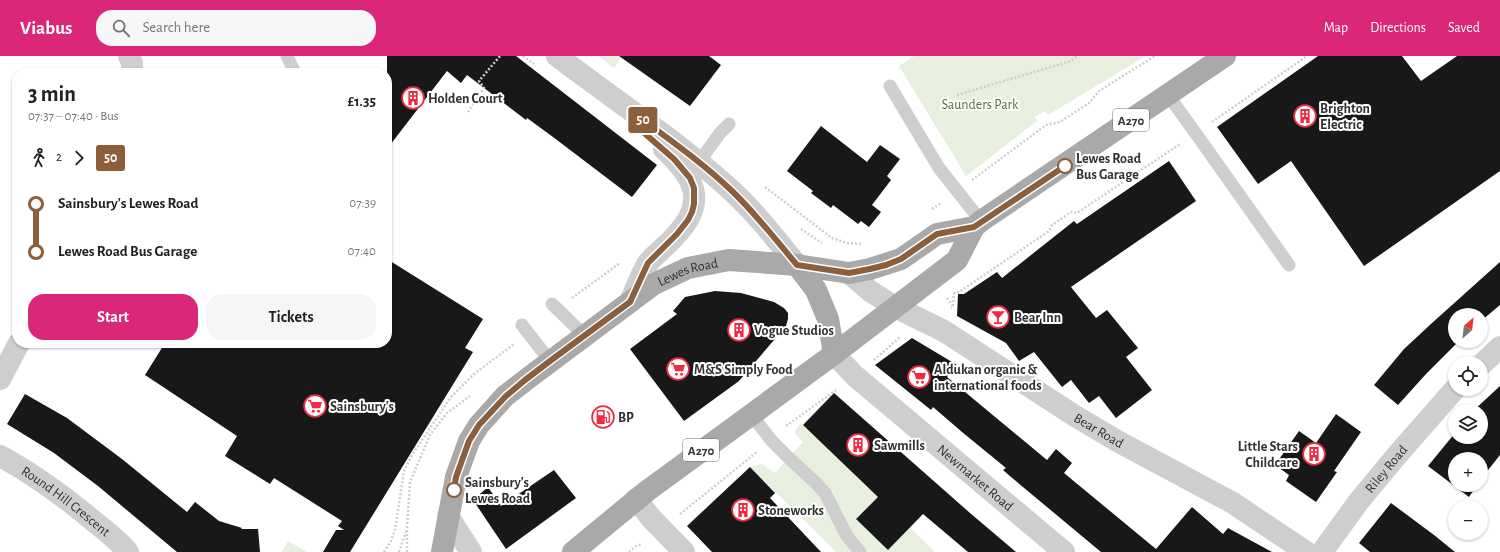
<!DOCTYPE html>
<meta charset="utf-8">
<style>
body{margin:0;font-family:"Alegreya Sans",sans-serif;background:#f6f6f6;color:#222;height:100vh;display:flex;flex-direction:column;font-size:15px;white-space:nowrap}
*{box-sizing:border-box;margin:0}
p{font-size:13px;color:#767676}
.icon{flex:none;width:22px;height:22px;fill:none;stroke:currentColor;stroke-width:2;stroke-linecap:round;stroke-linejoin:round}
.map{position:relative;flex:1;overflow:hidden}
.side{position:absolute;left:12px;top:12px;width:380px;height:280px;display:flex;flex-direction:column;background:#fff;border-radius:16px;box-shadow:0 1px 3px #0004}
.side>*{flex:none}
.badge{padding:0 8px;border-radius:3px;font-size:14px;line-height:26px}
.needle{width:26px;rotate:28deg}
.tools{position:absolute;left:1448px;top:252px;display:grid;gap:8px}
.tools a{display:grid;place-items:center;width:40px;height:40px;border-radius:50%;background:#fff;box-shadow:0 1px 3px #0004;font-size:20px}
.map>.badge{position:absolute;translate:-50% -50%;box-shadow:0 0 0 2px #fff}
.legs{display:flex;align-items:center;gap:6px;height:44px;padding:0 16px;font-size:13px}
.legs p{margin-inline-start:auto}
.summary{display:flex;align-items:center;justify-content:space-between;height:68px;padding:0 16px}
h1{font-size:22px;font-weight:700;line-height:30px}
.action{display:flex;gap:8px;margin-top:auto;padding:8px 16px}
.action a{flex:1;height:46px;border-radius:16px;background:#db2777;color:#fff;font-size:16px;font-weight:700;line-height:46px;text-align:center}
.action a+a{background:#f6f6f6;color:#222}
ul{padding:0 16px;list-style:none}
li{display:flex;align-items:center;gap:14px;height:48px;font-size:15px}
li i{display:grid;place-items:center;width:6px;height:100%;margin:0 5px;background:currentColor}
li i::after{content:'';width:10px;height:10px;margin:-5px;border:3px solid;border-radius:50%;background:#fff}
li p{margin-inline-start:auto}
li:first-child i{background:linear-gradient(#0000 50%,currentColor 0)}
li:last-child i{background:linear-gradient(currentColor 50%,#0000 0)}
header{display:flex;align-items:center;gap:24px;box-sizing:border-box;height:56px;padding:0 20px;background:#db2777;color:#fff}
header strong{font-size:19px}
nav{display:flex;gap:22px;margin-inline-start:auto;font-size:14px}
.search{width:280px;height:36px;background:#f6f6f6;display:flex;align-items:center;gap:10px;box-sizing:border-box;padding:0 14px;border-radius:16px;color:#767676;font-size:15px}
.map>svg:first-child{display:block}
</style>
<header>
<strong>Viabus</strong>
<div class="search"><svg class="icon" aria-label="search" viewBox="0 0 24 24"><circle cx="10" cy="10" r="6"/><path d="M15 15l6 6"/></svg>Search here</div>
<nav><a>Map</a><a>Directions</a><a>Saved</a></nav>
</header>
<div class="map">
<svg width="1500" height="496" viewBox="0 0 1500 496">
<rect width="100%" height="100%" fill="#fff"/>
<g fill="#e8efdf">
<path d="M598,0H622L614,12Z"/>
<path d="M914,0H1146L1048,59L1045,55L1035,61L1037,65L966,120L899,10Z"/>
<path d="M801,367L935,496H836L750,411L762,408L775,417L803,386L795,378L796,373Z"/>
<path d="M288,485L307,496H282Z"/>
</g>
<g fill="#181818">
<path d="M387,0H516L657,109L632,141L553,81L527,62L526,64L467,19L461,27L447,15L387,93Z"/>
<path d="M619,0H709L721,9L690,50Z"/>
<path d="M1318,0H1402L1421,25L1457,0H1500V115L1364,210L1291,105L1258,128L1217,71Z"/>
<path d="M821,70L867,106L880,89L900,103L887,120L891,124L872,149L881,156L869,171L861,165L858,168L833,149L831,152L811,137L813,135L787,115Z"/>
<path d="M1169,105L1196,145L1071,231L1096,262L1107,254L1138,292L1126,301L1152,334L1116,362L1099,340L1089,347L1071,324L1062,331L1034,296L1019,305L1006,287L957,260L958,238H964L997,216L1002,222L1074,165L1077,168Z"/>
<path d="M387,203L483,263L465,292L473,296L350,496H323L336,474H344L338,470L342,465L274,422L270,428L225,400L237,380L145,319L165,287H387Z"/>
<path d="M1500,206V249L1481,265V259H1455V285H1459L1426,318L1398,349L1374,329L1404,293L1432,267Z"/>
<path d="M715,235L741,237L774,246L784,252L788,257V263L786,270L739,325L684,365L630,293L677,258L673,255L685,241Z"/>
<path d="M912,282L957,309L947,321L1047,404L1056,393L1072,407L1064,417L1156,493L1192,451L1223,478L1228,472L1272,496H1101L1011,421L1003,414L1006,412L962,376L933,351L931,354L875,309Z"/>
<path d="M1500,330V399L1481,423V403H1455V429H1477L1469,441L1428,410L1455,377V381H1481V355H1473Z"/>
<path d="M834,337L970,457L1016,496H968L923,458L888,494L856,463L878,441L803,369Z"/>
<path d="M25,338L67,362L122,403L187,456L195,446L219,465L242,472L241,473H258L260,496H177L98,430L54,397L7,368Z"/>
<path d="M1336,358L1361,376L1334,415L1337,416L1316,446L1286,425L1289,419L1275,409L1299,375L1316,387Z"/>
<path d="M750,411L775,437L770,442L821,496H712L687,470Z"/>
<path d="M554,414L576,442L506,493L473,444L488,431L501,450Z"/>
<path d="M1391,447L1434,479L1455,496H1370L1359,487Z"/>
</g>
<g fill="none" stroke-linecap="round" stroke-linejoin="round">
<g stroke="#cecece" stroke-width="2.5" stroke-dasharray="2 2" stroke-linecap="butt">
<path d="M523,0L534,8"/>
<path d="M957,39L1071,5L1077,0"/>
<path d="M468,56L484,32L479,25L500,0"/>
<path d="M1212,66L1307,0"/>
<path d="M972,124L1046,69L1060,66L1089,47L1099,35L1155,0"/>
<path d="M765,131L832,182L847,187L862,188"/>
<path d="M932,153L941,147"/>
<path d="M801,173L822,187"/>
<path d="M572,242L620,207"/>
<path d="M947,242L953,250L951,252"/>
<path d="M953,250L954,237L959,236L1049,175L1052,169L1071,156L1077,157L1180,88"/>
<path d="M874,304L900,281"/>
<path d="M786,370L836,334"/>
<path d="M680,458L757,396"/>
<path d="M384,496L391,485L395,474L404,415L412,399L451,341L474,318L514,288"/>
<path d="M399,496L406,476"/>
<path d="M407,496V472L410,426L430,379L447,357L470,340"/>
<path d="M629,496L636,490L642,488"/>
</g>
<g stroke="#cecece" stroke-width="13">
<path d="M287,0L295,17"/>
<path d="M890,30L939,112L981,165"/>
<path d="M1168,39L1199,82L1289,209"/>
<path d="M699,106L720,77L729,68"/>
<path d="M552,248L585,280"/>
<path d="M522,269L550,305"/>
<path d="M751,358L771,384L790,403L817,428L825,437L847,480L860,496"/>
</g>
<g stroke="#cecece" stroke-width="22">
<path d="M129,0L132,7V17"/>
<path id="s1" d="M834,298L855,320L1064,496"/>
<path d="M1481,309L1500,291"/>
<path d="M0,323L19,287"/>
<path id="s2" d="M0,400C34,418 66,442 96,467C107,476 119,485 128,496"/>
<path d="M636,443L651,462L684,496"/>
<path d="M448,460L471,496"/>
<path id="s3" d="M1322,496L1359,445L1398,398L1455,333"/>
</g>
<g stroke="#cecece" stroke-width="22">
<path d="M557,0C615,44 677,85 731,134C755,156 776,183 797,209"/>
<path id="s4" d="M849,217L870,235L895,251L944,275L1075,360L1119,386L1233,447L1306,496"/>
<path d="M630,246C635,235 641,218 648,207C656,197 668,189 676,179C708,145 694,121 664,93"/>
</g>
<g stroke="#a9a9a9" stroke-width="22">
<path d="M797,209L816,234L828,263L834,298"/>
<path id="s5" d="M442,496L456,421L469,385L479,369L505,340L535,317L654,228L688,212L729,204L797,209L849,217L870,213L901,203L937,178L974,171"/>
<path d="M573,496L647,435L834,298L957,204L974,171L981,165L1225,0"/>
</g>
</g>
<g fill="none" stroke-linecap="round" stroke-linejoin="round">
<g stroke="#fff" stroke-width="9">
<path id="line-1" d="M454,434L456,421L469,385L479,369L506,340L525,324L550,305L630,246L648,207L677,178L688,164L692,156L694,148V132L690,122L674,103L643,76L634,57C667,82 702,106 732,135C756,158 776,184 797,209L849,217L870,213L886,209L901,203L937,178L974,171L1065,110"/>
</g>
<use href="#line-1" stroke="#8b5e3c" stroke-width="6"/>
</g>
<defs>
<g id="building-ring" transform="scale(1.15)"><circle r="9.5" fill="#fff" stroke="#f12a42" stroke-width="1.5"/><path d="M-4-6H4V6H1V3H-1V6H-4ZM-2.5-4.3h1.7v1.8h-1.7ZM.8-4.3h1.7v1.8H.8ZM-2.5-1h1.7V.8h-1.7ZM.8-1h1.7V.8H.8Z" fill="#f12a42"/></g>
<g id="bar-ring" transform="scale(1.15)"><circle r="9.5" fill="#fff" stroke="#f12a42" stroke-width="1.5"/><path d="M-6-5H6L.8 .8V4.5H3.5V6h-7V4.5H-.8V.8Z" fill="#f12a42"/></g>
<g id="supermarket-ring" transform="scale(1.15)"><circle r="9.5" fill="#fff" stroke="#f12a42" stroke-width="1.5"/><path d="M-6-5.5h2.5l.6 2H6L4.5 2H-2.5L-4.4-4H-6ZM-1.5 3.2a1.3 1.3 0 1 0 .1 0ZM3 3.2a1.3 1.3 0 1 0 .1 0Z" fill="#f12a42"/></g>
<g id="fuel-ring" transform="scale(1.15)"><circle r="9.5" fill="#fff" stroke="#f12a42" stroke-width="1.5"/><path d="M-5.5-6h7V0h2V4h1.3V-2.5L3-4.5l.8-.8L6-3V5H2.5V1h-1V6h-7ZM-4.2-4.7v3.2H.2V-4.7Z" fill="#f12a42"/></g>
</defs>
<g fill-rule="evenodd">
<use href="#building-ring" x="413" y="42"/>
<use href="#building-ring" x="1305" y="60"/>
<use href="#bar-ring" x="998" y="261"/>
<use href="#building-ring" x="739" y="274"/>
<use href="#supermarket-ring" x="678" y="313"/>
<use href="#supermarket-ring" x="919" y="321"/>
<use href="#supermarket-ring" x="315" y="350"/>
<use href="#fuel-ring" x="603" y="361"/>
<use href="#building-ring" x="858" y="389"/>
<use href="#building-ring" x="1314" y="398"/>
<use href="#building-ring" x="743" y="454"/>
</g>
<g fill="#fff" stroke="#8b5e3c" stroke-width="2">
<circle cx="1065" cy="110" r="7"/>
<circle cx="454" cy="434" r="7"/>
</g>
<g text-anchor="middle" stroke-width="4" stroke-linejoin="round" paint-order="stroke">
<g fill="#fff" stroke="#6f6f6f" stroke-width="1">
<rect x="1113" y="53" width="36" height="22" rx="3"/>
<rect x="683" y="383" width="36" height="22" rx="3"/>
</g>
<g font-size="13" font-weight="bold" fill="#313131">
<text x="1131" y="69">A270</text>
<text x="701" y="399">A270</text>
</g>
<g font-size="14" font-weight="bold" fill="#313131" stroke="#fff" text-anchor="start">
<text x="428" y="47">Holden Court</text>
<text x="1320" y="57">Brighton<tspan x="1320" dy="16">Electric</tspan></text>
<text x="1014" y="266">Bear Inn</text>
<text x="754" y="279">Vogue Studios</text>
<text x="694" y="318">M&amp;S Simply Food</text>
<text x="934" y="318">Aldukan organic &amp;<tspan x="934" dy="16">international foods</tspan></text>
<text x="330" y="355">Sainsbury's</text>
<text x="618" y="366">BP</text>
<text x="874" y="394">Sawmills</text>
<text x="1298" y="395" text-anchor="end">Little Stars<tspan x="1298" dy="16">Childcare</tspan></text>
<text x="758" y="459">Stoneworks</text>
</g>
<g font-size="14" fill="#56713a" stroke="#fff">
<text x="980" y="53">Saunders Park</text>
</g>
<g font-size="14" font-weight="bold" fill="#313131" stroke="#fff" text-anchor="start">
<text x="1076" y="107">Lewes Road<tspan x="1076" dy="16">Bus Garage</tspan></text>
<text x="465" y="431">Sainsbury's<tspan x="465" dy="16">Lewes Road</tspan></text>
</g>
<g font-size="14" fill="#313131" stroke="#fff">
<text dy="5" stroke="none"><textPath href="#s5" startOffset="395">Lewes Road</textPath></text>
<text dy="5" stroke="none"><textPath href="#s4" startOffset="296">Bear Road</textPath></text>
<text dy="5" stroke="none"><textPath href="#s3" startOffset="105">Riley Road</textPath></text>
<text dy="5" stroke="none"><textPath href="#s1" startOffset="188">Newmarket Road</textPath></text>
<text dy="5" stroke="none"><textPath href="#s2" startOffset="80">Round Hill Crescent</textPath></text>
</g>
</g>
</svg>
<div class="tools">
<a><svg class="needle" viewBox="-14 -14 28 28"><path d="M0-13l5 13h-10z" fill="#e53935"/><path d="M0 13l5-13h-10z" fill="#767676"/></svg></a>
<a><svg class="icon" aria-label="locate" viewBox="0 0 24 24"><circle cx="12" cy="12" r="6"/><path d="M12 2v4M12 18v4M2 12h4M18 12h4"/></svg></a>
<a><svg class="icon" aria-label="layers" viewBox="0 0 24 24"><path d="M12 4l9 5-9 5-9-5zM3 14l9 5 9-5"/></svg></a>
<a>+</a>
<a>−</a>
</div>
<b class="badge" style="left:643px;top:64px;background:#8b5e3c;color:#fff">50</b>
<section class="side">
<div class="summary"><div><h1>3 min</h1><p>07:37 – 07:40 · Bus</p></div><b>£1.35</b></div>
<div class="legs"><svg class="icon" aria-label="walk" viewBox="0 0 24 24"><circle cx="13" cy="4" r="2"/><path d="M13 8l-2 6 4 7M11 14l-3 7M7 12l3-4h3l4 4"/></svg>2<svg class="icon" aria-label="forward" viewBox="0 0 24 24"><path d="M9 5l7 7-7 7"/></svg><b class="badge" style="background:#8b5e3c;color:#fff">50</b></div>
<ul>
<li><i style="color:#8b5e3c"></i><b>Sainsbury's Lewes Road</b><p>07:39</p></li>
<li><i style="color:#8b5e3c"></i><b>Lewes Road Bus Garage</b><p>07:40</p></li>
</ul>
<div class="action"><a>Start</a><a>Tickets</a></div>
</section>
</div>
